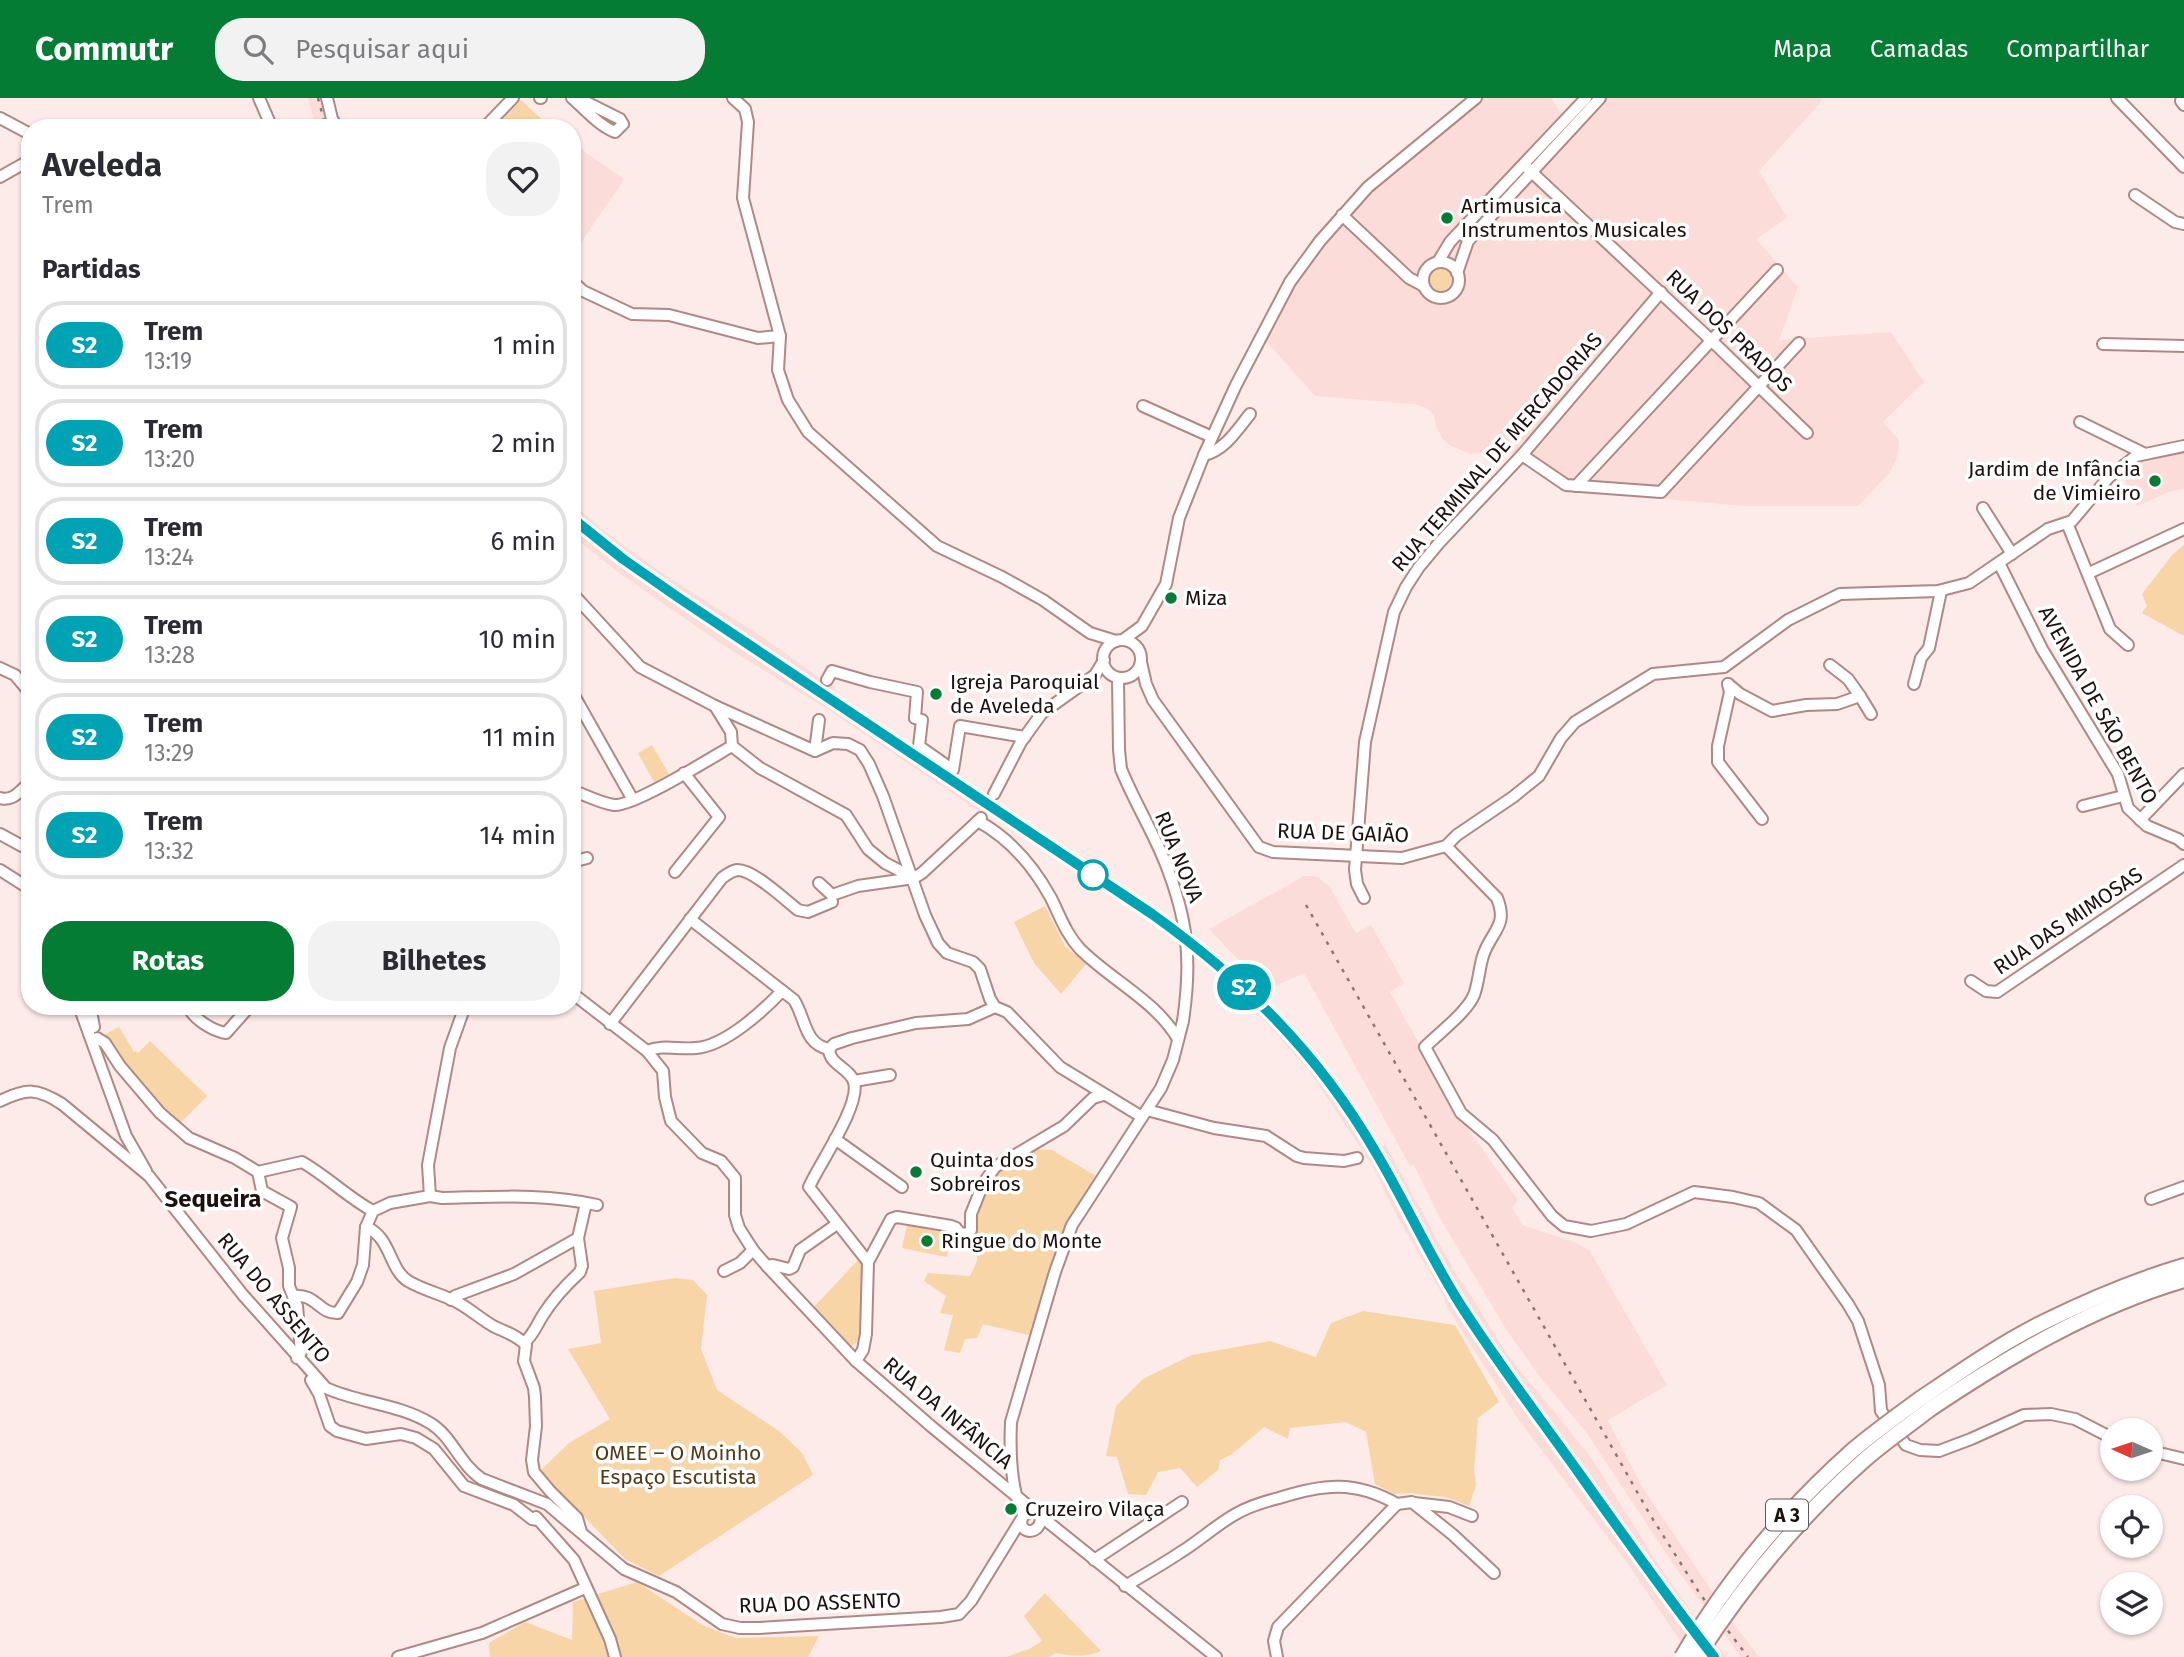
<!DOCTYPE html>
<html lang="pt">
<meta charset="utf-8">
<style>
body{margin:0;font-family:"Fira Sans",sans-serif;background:#f2f2f3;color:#2b2b33;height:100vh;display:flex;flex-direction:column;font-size:26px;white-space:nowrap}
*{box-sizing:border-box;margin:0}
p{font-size:23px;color:#7c7c81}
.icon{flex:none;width:38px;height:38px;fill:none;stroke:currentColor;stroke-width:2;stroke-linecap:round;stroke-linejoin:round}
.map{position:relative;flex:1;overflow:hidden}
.panel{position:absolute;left:21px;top:21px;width:560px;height:896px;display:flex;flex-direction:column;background:#fff;border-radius:28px;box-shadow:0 2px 5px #0004}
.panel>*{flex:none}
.badge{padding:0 14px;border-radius:23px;font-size:24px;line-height:46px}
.needle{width:46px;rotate:273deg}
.tools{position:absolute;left:2100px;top:1320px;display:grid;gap:14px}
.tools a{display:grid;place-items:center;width:63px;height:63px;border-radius:50%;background:#fff;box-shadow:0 2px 5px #0004;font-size:35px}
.map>.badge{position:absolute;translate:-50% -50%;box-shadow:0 0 0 4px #fff}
h2{padding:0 21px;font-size:26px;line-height:63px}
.round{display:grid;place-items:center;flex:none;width:74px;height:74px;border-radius:28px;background:#f2f2f3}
.headline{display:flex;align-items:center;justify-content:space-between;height:119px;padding:0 21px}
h1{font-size:33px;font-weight:700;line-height:52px}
.button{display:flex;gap:14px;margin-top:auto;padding:14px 21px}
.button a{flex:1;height:80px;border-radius:28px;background:#047c33;color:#fff;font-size:28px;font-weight:700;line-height:80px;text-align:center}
.button a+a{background:#f2f2f3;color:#2b2b33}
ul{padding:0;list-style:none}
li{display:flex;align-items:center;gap:21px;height:88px;margin:0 14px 10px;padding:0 7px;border:4px solid #e1e1e2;border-radius:28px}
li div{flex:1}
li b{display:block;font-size:26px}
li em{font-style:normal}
li .badge{min-width:77px;font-weight:700;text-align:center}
header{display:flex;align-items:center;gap:42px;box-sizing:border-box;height:98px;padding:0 35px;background:#047c33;color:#fff}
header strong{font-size:33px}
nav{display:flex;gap:38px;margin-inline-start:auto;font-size:24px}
.search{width:490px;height:63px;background:#f2f2f3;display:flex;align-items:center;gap:18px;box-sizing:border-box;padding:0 24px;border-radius:28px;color:#7c7c81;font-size:26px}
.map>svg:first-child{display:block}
</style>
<header>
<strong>Commutr</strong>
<div class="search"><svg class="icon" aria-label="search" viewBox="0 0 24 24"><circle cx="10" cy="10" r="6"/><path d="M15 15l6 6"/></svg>Pesquisar aqui</div>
<nav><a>Mapa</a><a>Camadas</a><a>Compartilhar</a></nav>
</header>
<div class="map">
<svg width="2184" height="1559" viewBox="0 0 2184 1559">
<rect width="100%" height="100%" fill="#fdebe9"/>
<g fill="#fcdcd8">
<path d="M308,0H325L332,30H316Z"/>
<path d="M1481,0H1551L1562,16L1578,0H1822L1820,5L1759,73L1787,120L1756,141L1798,189L1779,242L1891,234L1924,284L1883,324L1898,341L1899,349L1896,362L1890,374L1858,408H1744L1563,392L1506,352L1470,356L1449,347L1442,340L1436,328L1434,317L1426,310L1415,306L1315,298L1265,242L1296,181L1339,125L1372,91Z"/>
<path d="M578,49L624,81L572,158V55Z"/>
<path d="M2184,355V391L2171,393L2137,408L2121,374L2146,359Z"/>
<path d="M572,405L607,435L665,477L764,540L824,583L836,589L832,595L862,617L995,706L994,709L1144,810L1202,851L1209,852L1279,916L1345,992L1380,1050L1385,1046L1457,1178L1470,1196L1506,1255L1590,1358L1660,1469L1707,1536L1727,1559H1691L1628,1466L1518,1321L1447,1209L1444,1199L1397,1118L1371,1065L1309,973L1266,924L1196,858L1140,817L988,716L986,718L829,612L729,551L622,477L572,438Z"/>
<path d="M1304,778L1318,779L1329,788L1356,835L1371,827L1404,885L1390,894L1464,1025L1518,1102L1512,1110L1522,1127L1577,1145L1590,1153L1667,1287L1608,1322L1641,1387L1734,1526L1759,1559H1741L1673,1466L1586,1334L1544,1284L1507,1233L1438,1117L1414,1067L1410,1068L1304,875L1267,892L1209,831Z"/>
</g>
<g fill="#f7d5a6">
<path d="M521,2L551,30H495Z"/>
<circle cx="1439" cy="181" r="12"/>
<path d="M2184,447V538L2142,515L2147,508L2142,496L2173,456Z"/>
<path d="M652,647L669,676L654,684L638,655Z"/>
<path d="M1045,808L1065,848L1086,866L1061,896L1034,865L1014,824Z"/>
<path d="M119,929L134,954L136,953L138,955L150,943L207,998L178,1027L123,968L104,937Z"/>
<path d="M1030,1051L1052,1052L1096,1078L1070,1123L1032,1238L983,1226L977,1240L965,1241L960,1255L944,1252L953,1217L940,1215L946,1198L924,1183L928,1175L970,1178L977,1163V1144L973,1125L981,1101L994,1075Z"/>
<path d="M907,1127L952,1135L947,1159L902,1150Z"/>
<path d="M860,1160L863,1169L861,1235L856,1245L850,1248L813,1210Z"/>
<path d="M675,1180L693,1182L707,1197L701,1251L717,1292L779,1333L802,1355L813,1377L659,1478L625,1461L540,1373L569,1345L610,1321L568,1251L601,1245L594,1193Z"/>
<path d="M1363,1213L1455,1227L1499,1304L1478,1320L1474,1372L1476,1387L1469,1408L1445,1399L1408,1395L1394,1396L1375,1386L1366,1334L1346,1324L1290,1330L1288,1341L1264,1329L1232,1356L1220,1362L1218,1372L1197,1389L1180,1370L1158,1374L1146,1397L1128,1396L1117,1359L1106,1358L1116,1308L1143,1281L1192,1257L1270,1243L1316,1259L1331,1225Z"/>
<path d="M637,1484L704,1528L736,1540L819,1538L808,1559H490L489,1545L525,1524L572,1542L573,1504Z"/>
<path d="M1045,1495L1101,1553C1085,1559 1073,1559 1056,1555L1049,1559H1006L1029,1551L1042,1543L1024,1518Z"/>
</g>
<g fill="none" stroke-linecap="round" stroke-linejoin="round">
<g stroke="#b08884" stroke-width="14">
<g id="minor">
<path d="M259,0L272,30"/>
<path d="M327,0L332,21L338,30"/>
<path d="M540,0H541"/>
<path d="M572,0C586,12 598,27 615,34L623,26L620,21L578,0"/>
<path d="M733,0L745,11L748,24L743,100L780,238L778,272L788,302L808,334L937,448L1002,479L1043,502L1090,535L1116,543"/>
<path d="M2117,0L2184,69"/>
<path d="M2182,0L2181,3L2184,7"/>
<path d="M0,20L30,36"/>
<path d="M484,30L513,0"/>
<path d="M1524,67L1712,243L1807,335"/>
<path d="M0,79L30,62"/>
<path d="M2135,97L2175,124L2184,126"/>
<path d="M1342,117L1409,180L1424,188"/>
<path d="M1438,164L1450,144L1586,0"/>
<circle cx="1441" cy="182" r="18"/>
<path d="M1457,175L1468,143L1600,0"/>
<path d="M572,183L583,193L632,216L669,217L758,240L780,238"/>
<path d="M2103,246L2184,248"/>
<path d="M1143,308L1212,339"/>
<path d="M2080,324L2143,355"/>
<path d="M1204,357C1225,352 1237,332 1250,316"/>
<path d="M1522,357L1566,387L1661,394L1799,245"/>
<path d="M1576,388L1777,172"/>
<path d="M1983,410L2012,456"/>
<path d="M2067,425L2110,531L2128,547"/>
<path d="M1999,465L2042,551L2118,676L2128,710L2147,728L2178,741L2184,746"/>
<path d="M2089,475L2184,431"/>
<path d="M572,495L640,569L715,608L815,653L833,645L848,646L860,652L869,666L883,698L925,817L938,845L947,855L973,864L980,871L990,901L995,909L1007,914L1060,969L1142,1019"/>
<circle cx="1122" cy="561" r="19"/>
<path d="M1123,542L1142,528L1166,486L1179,420L1204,357L1236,287L1290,184L1320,143L1368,89L1476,0"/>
<path d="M1141,564L1146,586L1153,602L1259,749L1273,754L1402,760L1446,748L1457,737L1513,699L1539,678L1561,640L1575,624L1653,576L1724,569L1788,522L1840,496L1938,493L1969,485L2048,431L2072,423L2109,379L2136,358L2184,348"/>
<path d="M0,570L15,577L30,595"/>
<path d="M1118,580L1119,652L1121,671"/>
<path d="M827,582L832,573L870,584L917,594L915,620L922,622L919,648L953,672L960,628L1025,639"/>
<path d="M1728,586L1740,596L1772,613L1806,607L1837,606L1860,598L1848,581L1830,567"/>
<path d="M1728,586L1730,594L1718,648V664L1762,721"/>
<path d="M1914,586L1921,560L1929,550L1941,493"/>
<path d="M572,594L633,702"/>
<path d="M1860,598L1871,616"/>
<path d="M715,608L731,634L732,648L760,670L846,717L868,751L885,765L914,780"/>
<path d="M815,653L819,622"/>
<path d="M572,692C585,697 600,705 614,707C633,709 711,660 732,648"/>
<path d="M994,696L1021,644L1042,615L1095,577L1104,562"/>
<path d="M0,700C12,703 17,696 26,688L30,690"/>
<path d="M2083,708L2123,698"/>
<path d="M981,720L978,723C1009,740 1034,769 1051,800C1060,818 1066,836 1080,851C1111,882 1156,903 1178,941"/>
<path d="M2140,722L2184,676"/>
<path d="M0,736L22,748L30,749"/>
<path d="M1446,748L1497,800C1508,827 1493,832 1484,855C1479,868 1479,884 1474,897C1467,914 1439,935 1425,949L1461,1015L1493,1042L1552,1118L1564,1128L1591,1133L1626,1126L1694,1094L1733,1099L1759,1105L1796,1132L1848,1206L1858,1223L1879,1287L1881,1313L1906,1347L1920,1352L1939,1353L1971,1341L2024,1317L2051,1316L2075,1321L2112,1340"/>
<path d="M572,764L587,760"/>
<path d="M0,772L30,791"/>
<path d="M675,774L719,719L684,675"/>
<path d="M819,785L832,797L858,788L914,780L922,775L978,723"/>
<path d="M1364,800L1357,786L1355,772L1365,644L1394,514L1406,489L1419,469L1439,445L1522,357L1661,194"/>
<path d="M690,821L794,902C806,921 804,946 829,951"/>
<path d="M1971,883L1986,893L1997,894L2184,767"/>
<path d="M572,895L647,953L663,973L665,999L671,1023L702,1055L721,1063L735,1080V1117L739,1130L753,1152L767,1168L856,1263L932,1329L1037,1415"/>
<path d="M79,908L126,1038L146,1073"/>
<path d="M90,908L94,929"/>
<path d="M188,908C193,921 213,933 226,935L250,908"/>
<path d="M610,926L722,780C726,777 731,773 737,772C753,771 785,802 798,812L808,814L832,804"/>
<path d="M97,940L105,945L120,968L160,1015L181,1033L189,1040L235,1060L258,1074L262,1093L291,1109L282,1140L289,1170V1188L297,1208L301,1254L297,1260"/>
<path d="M829,951C829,967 850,970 854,984C861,1007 819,1066 809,1089L868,1164L866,1236L863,1252L856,1263"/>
<path d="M829,951L834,946L852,940L916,925L968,921L995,909"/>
<path d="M647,953C663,946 679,952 696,950C725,948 763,913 782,893"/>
<path d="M854,983L890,977"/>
<path d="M0,1003C27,990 37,990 62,1006L149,1078L243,1197L326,1290C359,1305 399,1306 430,1325C452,1338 460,1367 482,1381L547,1406L624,1471L676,1494L722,1526L740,1530H758L941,1519L959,1516L971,1503L1021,1422"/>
<path d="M1147,1012L1214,1030L1266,1038L1297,1058L1304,1060L1344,1063L1357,1060"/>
<path d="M835,1041L902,1089"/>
<path d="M258,1074L302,1064C327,1078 347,1099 373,1113"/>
<path d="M430,1098L428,1067L433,1040L450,950L465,908"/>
<path d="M2151,1101L2184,1089"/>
<path d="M366,1129C391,1139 389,1171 408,1183C423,1192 441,1196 457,1204C470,1211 481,1221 493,1228C505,1234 517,1237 526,1247L524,1263L534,1290L535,1299L536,1328L532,1362L534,1374L550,1393L577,1420L581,1434"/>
<path d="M868,1164L891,1121L897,1119L951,1128L956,1130L960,1135L967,1136L971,1132V1116L983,1086L995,1069L1064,1028L1093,1000L1103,997"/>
<path d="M767,1168L773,1167L789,1171L793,1169L800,1152L837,1126"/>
<path d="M724,1173L740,1165L753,1152"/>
<path d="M293,1198C316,1195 319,1216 338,1215L357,1184L363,1167L366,1129L373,1113L390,1105L430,1098L442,1100C495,1099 544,1095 597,1107"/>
<path d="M451,1202L455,1198L514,1176L578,1140"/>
<path d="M524,1245C534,1236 536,1228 543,1217C553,1201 566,1187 580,1174L582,1168L578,1140L586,1105"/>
<path d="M311,1282L319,1296L330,1328L337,1333L366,1341L401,1336L416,1340L434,1351L464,1388L514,1407L532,1421L538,1422"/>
<path d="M2151,1353L2184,1361"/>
<path d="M1414,1405L1449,1409L1472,1418"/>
<path d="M1397,1406L1412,1404L1452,1436L1494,1475"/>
<path d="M1038,1416L1216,1559"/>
<path d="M1023,1418L1031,1413L1037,1415L1041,1420C1040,1436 1022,1437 1021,1424C1021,1422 1023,1420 1023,1418C1023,1411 1018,1404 1016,1397C1011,1376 1010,1346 1011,1324L1055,1174L1072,1127L1161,990L1173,962L1183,923"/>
<path d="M536,1419L574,1462L610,1541L615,1559"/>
<path d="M1094,1462L1182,1404"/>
<path d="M1125,1488C1144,1477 1163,1466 1181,1454C1199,1443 1215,1428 1234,1417C1247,1409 1263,1404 1279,1400C1323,1386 1355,1382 1397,1406"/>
<path d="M398,1559L482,1535L585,1490"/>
<path d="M1277,1559L1274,1543L1278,1529L1397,1406"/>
</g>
</g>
<g stroke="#b08884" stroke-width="18">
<g id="highway">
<path d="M1920,1301C1960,1274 2000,1246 2044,1224C2089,1202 2136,1182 2184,1168"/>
<path d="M1930,1311C2009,1258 2092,1209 2184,1182"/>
</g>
</g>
<use href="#minor" stroke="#fff" stroke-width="10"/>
<use href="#highway" stroke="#fff" stroke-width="14"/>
<g stroke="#887876" stroke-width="2.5" stroke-dasharray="3.5 7" stroke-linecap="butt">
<path d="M318,0L326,30"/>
<path d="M572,420L652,481L1151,816C1242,880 1319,957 1375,1053C1407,1106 1432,1163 1466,1215C1501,1270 1541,1322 1579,1375C1623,1437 1667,1499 1713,1559"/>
<path d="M1306,807L1649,1415L1700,1496L1748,1559"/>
</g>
<g stroke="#b08884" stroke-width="14" stroke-linecap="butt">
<path id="minor-bridge" d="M1121,671C1134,703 1152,732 1165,764C1188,822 1192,862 1183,923"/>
</g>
<g stroke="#b08884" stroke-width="18" stroke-linecap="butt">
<g id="highway-bridge">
<path d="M1682,1559C1727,1482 1785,1413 1852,1353C1873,1335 1897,1318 1920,1301"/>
<path d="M1697,1559C1744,1486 1798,1421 1862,1364C1883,1345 1907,1329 1930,1311"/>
</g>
</g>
<use href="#minor-bridge" stroke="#fff" stroke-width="10"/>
<use href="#highway-bridge" stroke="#fff" stroke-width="14"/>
</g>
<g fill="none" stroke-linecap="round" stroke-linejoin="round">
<g stroke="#fff" stroke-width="16">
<path id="line" d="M572,420L623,461L679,500L1152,816C1244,882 1318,955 1375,1053C1405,1103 1429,1157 1460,1206C1497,1264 1539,1319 1579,1375C1623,1437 1667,1499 1714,1559"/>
</g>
<use href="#line" stroke="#00a3b4" stroke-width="10"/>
</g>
<g fill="#047c33" stroke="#fff" stroke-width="2.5">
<circle cx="1447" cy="120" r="7"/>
<circle cx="2155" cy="383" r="7"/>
<circle cx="1171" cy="500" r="7"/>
<circle cx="936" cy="596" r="7"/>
<circle cx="916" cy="1074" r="7"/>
<circle cx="927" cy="1143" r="7"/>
<circle cx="1011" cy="1411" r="7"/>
</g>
<circle fill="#fff" stroke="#00a3b4" stroke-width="3.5" cx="1093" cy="777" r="14"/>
<g text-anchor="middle" stroke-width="7" stroke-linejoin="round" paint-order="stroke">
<rect fill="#fff" stroke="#625856" stroke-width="2" x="1766" y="1401.5" width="42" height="31" rx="5"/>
<g font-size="19" font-weight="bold" fill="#1e100e">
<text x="1787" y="1424">A 3</text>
</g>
<g font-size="21" fill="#1e100e" stroke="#fff" text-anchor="start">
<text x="1461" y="115">Artimusica<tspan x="1461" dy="24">Instrumentos Musicales</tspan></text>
<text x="2141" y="378" text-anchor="end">Jardim de Infância<tspan x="2141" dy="24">de Vimieiro</tspan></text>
<text x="1185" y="507">Miza</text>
<text x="950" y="591">Igreja Paroquial<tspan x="950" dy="24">de Aveleda</tspan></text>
<text x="930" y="1069">Quinta dos<tspan x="930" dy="24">Sobreiros</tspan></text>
<text x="941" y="1150">Ringue do Monte</text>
<text x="1025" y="1418">Cruzeiro Vilaça</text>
</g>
<g font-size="21" fill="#1e100e" stroke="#fff">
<text transform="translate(1729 233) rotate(44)" y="7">RUA DOS PRADOS</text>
<text transform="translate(1497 354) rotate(-49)" y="7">RUA TERMINAL DE MERCADORIAS</text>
<text transform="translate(2098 607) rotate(61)" y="7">AVENIDA DE SÃO BENTO</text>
<text transform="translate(1343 735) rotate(2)" y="7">RUA DE GAIÃO</text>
<text transform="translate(1179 759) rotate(68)" y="7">RUA NOVA</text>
<text transform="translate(2068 823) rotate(-34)" y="7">RUA DAS MIMOSAS</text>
<text transform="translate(274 1200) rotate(50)" y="7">RUA DO ASSENTO</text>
<text transform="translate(948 1315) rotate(40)" y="7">RUA DA INFÂNCIA</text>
<text transform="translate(820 1505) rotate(-2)" y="7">RUA DO ASSENTO</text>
</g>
<g font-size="21" fill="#523a16" stroke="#fff">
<text x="678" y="1362">OMEE – O Moinho<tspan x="678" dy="24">Espaço Escutista</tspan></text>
</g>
<g font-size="24" font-weight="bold" fill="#1e100e" stroke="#fff">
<text x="213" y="1109">Sequeira</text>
</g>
</g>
</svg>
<div class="tools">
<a><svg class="needle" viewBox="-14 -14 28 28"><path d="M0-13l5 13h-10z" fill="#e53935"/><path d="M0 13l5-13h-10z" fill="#7c7c81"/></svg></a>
<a><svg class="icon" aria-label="locate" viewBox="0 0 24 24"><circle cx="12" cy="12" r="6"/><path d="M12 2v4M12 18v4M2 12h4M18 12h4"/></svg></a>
<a><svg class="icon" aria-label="layers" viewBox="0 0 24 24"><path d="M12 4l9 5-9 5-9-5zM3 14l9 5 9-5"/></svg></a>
</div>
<b class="badge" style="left:1244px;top:889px;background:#00a3b4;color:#fff">S2</b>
<section class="panel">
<div class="headline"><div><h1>Aveleda</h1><p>Trem</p></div><a class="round"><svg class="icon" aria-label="heart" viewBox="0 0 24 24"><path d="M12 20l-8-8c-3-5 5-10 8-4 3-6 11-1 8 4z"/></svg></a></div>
<h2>Partidas</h2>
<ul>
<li><span class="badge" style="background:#00a3b4;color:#fff">S2</span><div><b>Trem</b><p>13:19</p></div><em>1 min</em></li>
<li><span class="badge" style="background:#00a3b4;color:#fff">S2</span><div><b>Trem</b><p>13:20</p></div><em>2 min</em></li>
<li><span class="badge" style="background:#00a3b4;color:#fff">S2</span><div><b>Trem</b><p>13:24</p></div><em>6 min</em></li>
<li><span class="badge" style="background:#00a3b4;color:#fff">S2</span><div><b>Trem</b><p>13:28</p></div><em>10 min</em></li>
<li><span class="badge" style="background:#00a3b4;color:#fff">S2</span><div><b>Trem</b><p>13:29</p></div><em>11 min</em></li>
<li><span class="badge" style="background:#00a3b4;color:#fff">S2</span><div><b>Trem</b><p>13:32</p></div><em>14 min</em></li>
</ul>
<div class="button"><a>Rotas</a><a>Bilhetes</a></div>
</section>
</div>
